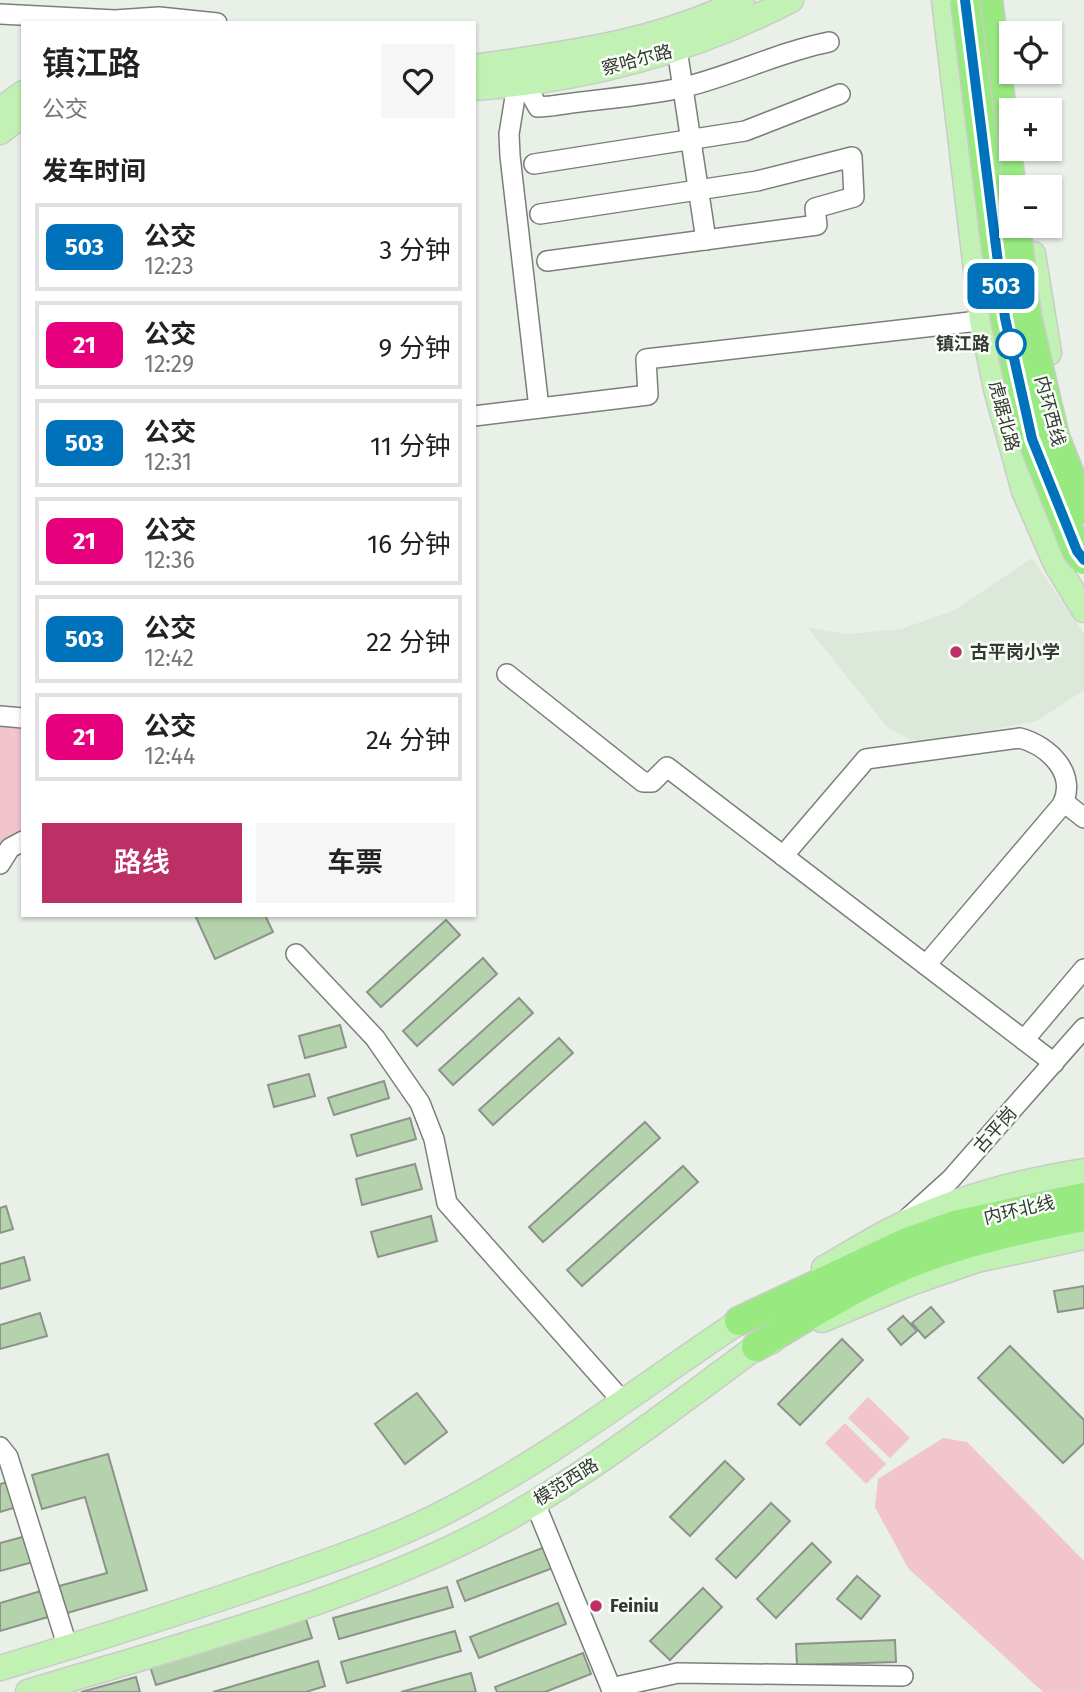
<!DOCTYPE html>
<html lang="zh">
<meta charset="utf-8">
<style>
body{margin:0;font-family:"Fira Sans","Noto Sans SC",sans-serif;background:#f6f6f6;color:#222;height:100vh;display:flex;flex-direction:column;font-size:26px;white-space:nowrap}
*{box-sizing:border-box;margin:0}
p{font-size:23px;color:#767676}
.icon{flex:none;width:38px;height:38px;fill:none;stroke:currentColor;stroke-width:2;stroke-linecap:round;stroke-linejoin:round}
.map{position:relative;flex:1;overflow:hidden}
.panel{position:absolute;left:21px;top:21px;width:455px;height:896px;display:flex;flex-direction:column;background:#fff;border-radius:0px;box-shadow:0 2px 5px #0004}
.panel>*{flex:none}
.badge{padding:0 14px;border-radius:10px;font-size:24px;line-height:46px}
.tools{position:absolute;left:999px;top:21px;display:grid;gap:14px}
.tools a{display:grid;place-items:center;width:63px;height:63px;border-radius:0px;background:#fff;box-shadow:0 2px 5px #0004;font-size:35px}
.map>.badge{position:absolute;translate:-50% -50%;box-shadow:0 0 0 4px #fff}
h2{padding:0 21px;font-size:26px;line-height:63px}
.round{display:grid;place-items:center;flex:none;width:74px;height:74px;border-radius:0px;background:#f6f6f6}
.headline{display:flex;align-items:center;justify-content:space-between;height:119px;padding:0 21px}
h1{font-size:33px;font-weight:600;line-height:52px}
.button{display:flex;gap:14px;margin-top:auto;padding:14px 21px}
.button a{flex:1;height:80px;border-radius:0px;background:#bc3065;color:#fff;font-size:28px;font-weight:600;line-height:80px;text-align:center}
.button a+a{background:#f6f6f6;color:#222}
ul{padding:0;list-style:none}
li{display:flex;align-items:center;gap:21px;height:88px;margin:0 14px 10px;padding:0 7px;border:4px solid #e0e0e0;border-radius:0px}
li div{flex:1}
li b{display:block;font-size:26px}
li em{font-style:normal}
li .badge{min-width:77px;font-weight:700;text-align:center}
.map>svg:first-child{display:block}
</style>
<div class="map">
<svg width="1084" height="1692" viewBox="0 0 1084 1692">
<rect width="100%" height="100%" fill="#e9f0e8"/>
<path fill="#dce8d9" d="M1032,558L1084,634V690L1037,721L926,742L911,740L887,727L808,628L849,634L901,629L953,611Z"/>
<g fill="#f1c4ce">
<path d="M0,714L23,724V828L0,843Z"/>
<path d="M868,1397L910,1438L890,1458L848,1418Z"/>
<path d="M845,1423L886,1464L866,1484L825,1443Z"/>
<path d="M943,1438L967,1442L1084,1561V1692H1043L908,1568L875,1507L878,1479Z"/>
</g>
<g fill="#b4d2ab" stroke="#8d938b" stroke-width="2">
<path d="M195,915H265L273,932L215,959Z"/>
<path d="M446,920L460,935L381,1007L367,992Z"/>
<path d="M483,958L497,974L417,1046L403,1031Z"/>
<path d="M519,998L533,1013L453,1085L439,1070Z"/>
<path d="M340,1025L346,1047L305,1058L299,1036Z"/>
<path d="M559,1038L573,1053L493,1125L479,1110Z"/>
<path d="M309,1074L315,1096L274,1107L268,1085Z"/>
<path d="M384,1081L389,1098L334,1115L328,1098Z"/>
<path d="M410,1118L416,1139L357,1156L351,1135Z"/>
<path d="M645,1122L660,1138L543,1242L529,1227Z"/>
<path d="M415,1164L422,1189L362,1205L356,1179Z"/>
<path d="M683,1166L698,1182L582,1286L567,1270Z"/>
<path d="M6,1206L13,1229L0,1233V1208Z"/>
<path d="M431,1216L437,1241L378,1257L371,1232Z"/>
<path d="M24,1257L30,1280L0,1289V1264Z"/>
<path d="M1084,1286V1308L1058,1312L1054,1291Z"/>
<path d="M931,1307L944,1322L925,1338L912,1323Z"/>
<path d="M40,1313L47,1336L0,1349V1325Z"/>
<path d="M903,1316L917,1331L901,1345L888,1329Z"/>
<path d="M842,1339L863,1360L800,1425L778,1404Z"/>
<path d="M1010,1346L1084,1420V1443L1063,1463L978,1378Z"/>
<path d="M417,1393L447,1432L405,1464L375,1424Z"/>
<path d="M108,1454L147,1590L67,1613L59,1586L107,1573L85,1497L42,1509L32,1475Z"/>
<path d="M725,1461L744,1479L690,1536L670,1517Z"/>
<path d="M13,1481L20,1506L0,1512V1484Z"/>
<path d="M771,1503L790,1521L736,1578L716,1559Z"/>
<path d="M26,1536L33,1562L0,1571V1543Z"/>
<path d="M812,1543L831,1562L776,1618L757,1599Z"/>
<path d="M545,1547L553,1568L465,1601L457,1581Z"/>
<path d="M857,1576L880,1596L861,1619L837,1599Z"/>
<path d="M447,1587L453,1607L339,1639L333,1618Z"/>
<path d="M703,1588L722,1607L670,1660L650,1641Z"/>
<path d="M41,1591L48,1617L0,1631V1603Z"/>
<path d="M558,1603L566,1624L479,1658L470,1637Z"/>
<path d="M304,1613L312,1638L156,1685L148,1660Z"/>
<path d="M455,1631L461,1651L347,1683L341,1662Z"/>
<path d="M895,1640L896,1662L797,1665L796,1644Z"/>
<path d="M583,1653L591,1674L545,1692H497L495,1687Z"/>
<path d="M318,1661L325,1686L306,1692H213Z"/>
<path d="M471,1673L476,1692H401Z"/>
<path d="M136,1677L140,1692H81Z"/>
</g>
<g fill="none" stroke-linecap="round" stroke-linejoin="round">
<g stroke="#7a8079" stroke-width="22">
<g id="minor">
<path d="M0,14L115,20L159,17L217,23"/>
<path d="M677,49L706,240"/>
<path d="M525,84L538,107L551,106C595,99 642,97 685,87C734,75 779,52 829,42"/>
<path d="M517,85L509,134L510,156L539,408"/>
<path d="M534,164L745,131L840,94"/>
<path d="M540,214L757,181L852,157L854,197L815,208L817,225L547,261"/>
<path d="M474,416L648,395L646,359L996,319"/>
<path d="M507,674L643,782H652L667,767L1054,1063"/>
<path d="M0,716L23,718"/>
<path d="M1064,802L1084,818"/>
<path d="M783,856L866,759L1020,738C1049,746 1078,774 1062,805L926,965"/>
<path d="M0,864L10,848L23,841"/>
<path d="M296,954L375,1038L420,1103L434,1139L447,1203L624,1403"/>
<path d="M1024,1040L1084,969"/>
<path d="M909,1217L951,1179L1084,1028"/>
<path d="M0,1447L8,1457L68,1648"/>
<path d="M535,1503L611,1688L678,1673L903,1676"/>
</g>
</g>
<g stroke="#cacbca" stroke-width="27">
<g id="major">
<path d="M944,0L982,321L996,389L1024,491L1056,564L1084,610"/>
<path d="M474,67C564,54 661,42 742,0"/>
<path d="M474,88C585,80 693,51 791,0"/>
<path d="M0,110L23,93"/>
<path d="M0,132L23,114"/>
<path d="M1033,254L1049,353"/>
<path d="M824,1268C849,1254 874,1238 899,1226C957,1198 1021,1181 1084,1171"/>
<path d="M822,1320L908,1284L977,1260L1084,1237"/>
<path d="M0,1668C93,1640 185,1611 277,1579C335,1559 394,1539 449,1510C558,1453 653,1378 755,1311"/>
<path d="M28,1692C169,1649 322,1609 455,1546C564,1494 659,1418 756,1347L772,1341"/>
</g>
</g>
<g stroke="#cacbca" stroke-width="31">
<g id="highway">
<path d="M988,0L1012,191"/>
<path d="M739,1321L907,1242L955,1225L1084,1197"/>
<path d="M756,1347C810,1315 863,1281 922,1259C975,1239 1029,1228 1084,1217"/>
</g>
</g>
<use href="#minor" stroke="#fff" stroke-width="19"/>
<use href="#major" stroke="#c1f2b3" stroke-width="24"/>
<use href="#highway" stroke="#98ea80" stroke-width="28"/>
<g stroke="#cacbca" stroke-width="31" stroke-linecap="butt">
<g id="highway-bridge">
<path d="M965,0L1005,318L1032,439L1077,551L1084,560"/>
<path d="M1016,226L1027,317L1055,437L1084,510"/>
</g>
</g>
<use href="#highway-bridge" stroke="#98ea80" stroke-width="28"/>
</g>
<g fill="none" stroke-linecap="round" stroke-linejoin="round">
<g stroke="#fff" stroke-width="16">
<path id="line" d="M965,0L1005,318L1032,439L1077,551L1084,560"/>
</g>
<use href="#line" stroke="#0072bc" stroke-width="10"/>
</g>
<circle fill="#fff" stroke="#0072bc" stroke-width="3.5" cx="1011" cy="344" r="14"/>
<g fill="#bc3065" stroke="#f7fef5" stroke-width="2.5">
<circle cx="956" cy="652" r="7"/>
<circle cx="596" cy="1606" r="7"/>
</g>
<g text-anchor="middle" stroke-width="5" stroke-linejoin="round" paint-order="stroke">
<g font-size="18" fill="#353835" stroke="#f7fef5">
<text transform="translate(637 60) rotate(-15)" y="6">察哈尔路</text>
<text transform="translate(1050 411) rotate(75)" y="6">内环西线</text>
<text transform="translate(1004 416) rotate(75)" y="6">虎踞北路</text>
<text transform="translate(995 1130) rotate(-48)" y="6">古平岗</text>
<text transform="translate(1019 1210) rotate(-13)" y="6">内环北线</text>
<text transform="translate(566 1482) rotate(-32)" y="6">模范西路</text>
</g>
<g font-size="18" font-weight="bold" fill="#353835" stroke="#f7fef5" text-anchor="end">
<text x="990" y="350">镇江路</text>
</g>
<g font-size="18" font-weight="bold" fill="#353835" stroke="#f7fef5" text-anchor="start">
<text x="970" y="658">古平岗小学</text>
<text x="610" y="1612">Feiniu</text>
</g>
</g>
</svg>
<div class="tools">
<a><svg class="icon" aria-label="locate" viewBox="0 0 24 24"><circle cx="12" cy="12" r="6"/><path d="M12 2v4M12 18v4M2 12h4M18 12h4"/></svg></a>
<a>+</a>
<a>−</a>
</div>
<b class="badge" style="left:1001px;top:286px;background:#0072bc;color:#fff">503</b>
<section class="panel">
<div class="headline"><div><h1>镇江路</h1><p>公交</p></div><a class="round"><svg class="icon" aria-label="heart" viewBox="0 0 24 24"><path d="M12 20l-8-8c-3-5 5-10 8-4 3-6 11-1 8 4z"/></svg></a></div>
<h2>发车时间</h2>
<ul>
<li><span class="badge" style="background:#0072bc;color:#fff">503</span><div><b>公交</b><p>12:23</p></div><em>3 分钟</em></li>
<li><span class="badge" style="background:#e6007e;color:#fff">21</span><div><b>公交</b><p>12:29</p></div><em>9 分钟</em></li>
<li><span class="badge" style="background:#0072bc;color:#fff">503</span><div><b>公交</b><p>12:31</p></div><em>11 分钟</em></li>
<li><span class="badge" style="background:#e6007e;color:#fff">21</span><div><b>公交</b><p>12:36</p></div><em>16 分钟</em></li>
<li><span class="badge" style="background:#0072bc;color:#fff">503</span><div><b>公交</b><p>12:42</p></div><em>22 分钟</em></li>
<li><span class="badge" style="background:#e6007e;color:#fff">21</span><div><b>公交</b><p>12:44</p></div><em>24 分钟</em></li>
</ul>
<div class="button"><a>路线</a><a>车票</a></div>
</section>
</div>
